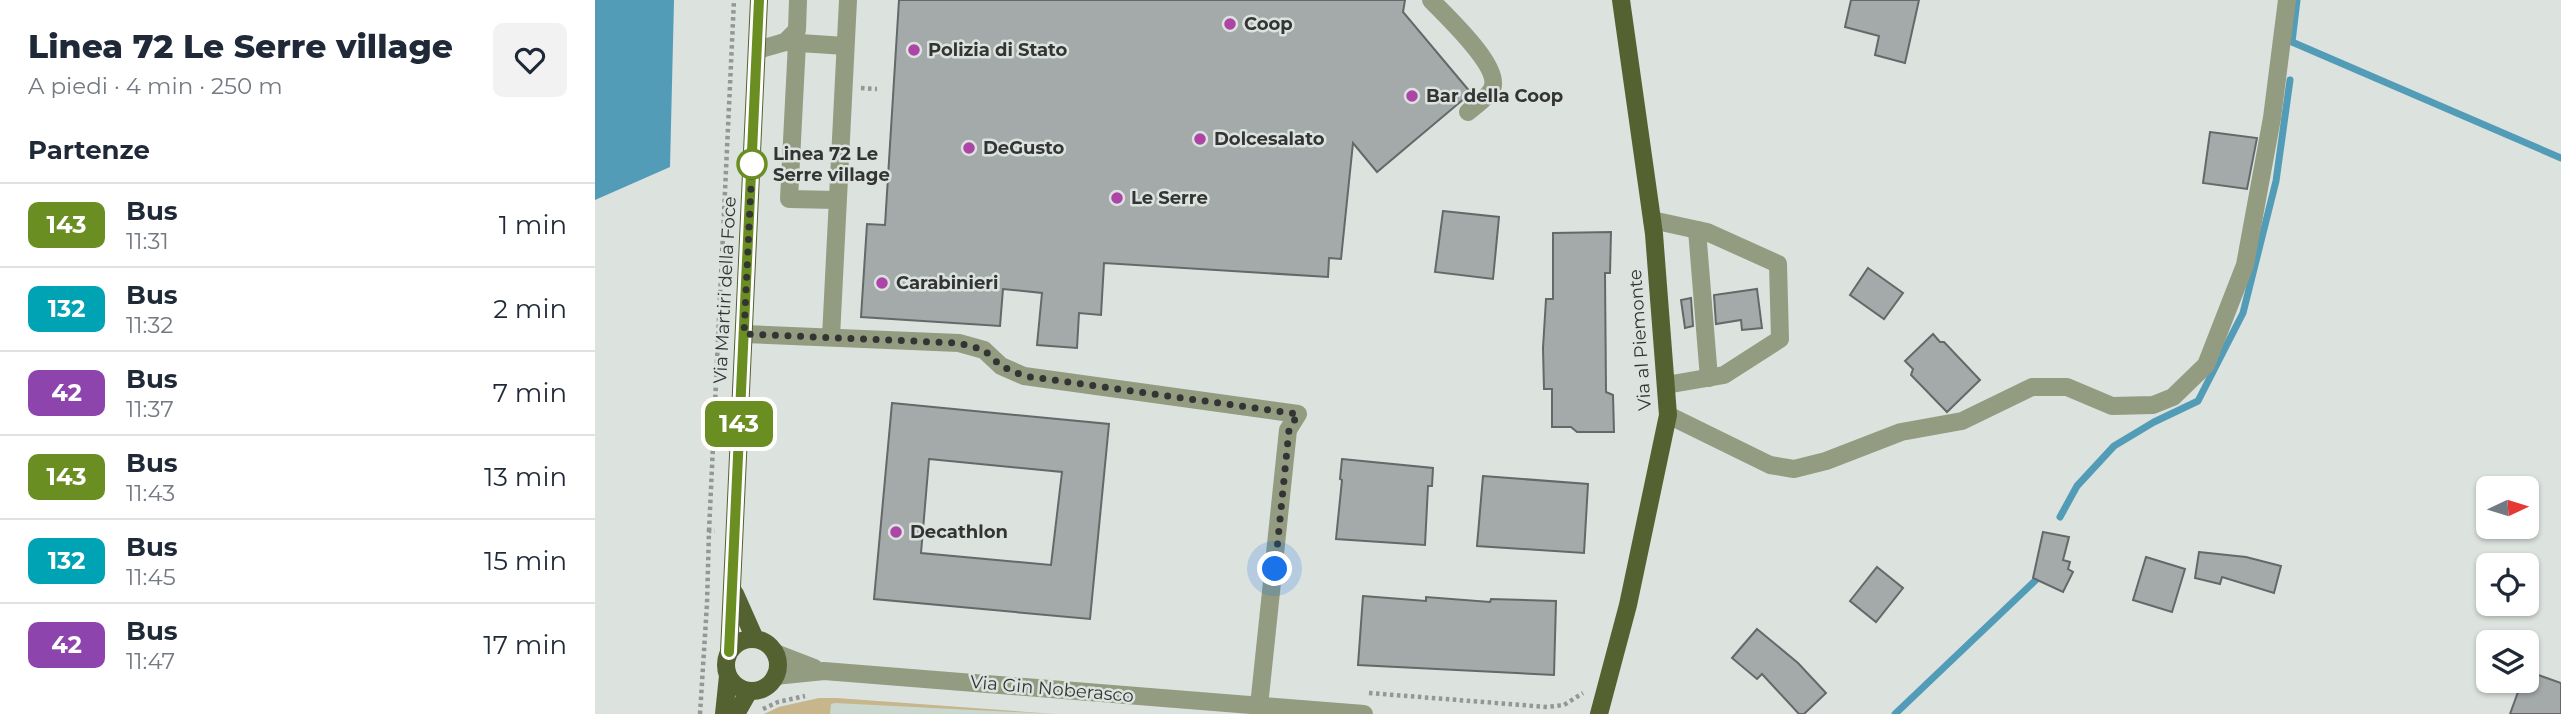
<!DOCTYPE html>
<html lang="it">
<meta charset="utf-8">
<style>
body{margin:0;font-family:Montserrat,sans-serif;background:#f2f2f3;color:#1f2937;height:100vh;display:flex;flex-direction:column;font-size:26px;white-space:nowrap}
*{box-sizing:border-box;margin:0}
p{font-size:23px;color:#747a83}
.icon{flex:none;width:38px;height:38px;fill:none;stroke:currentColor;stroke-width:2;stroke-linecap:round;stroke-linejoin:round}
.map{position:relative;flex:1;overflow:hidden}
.details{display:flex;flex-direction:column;background:#fff;width:595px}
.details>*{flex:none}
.badge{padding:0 14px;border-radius:10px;font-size:24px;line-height:46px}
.needle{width:46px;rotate:86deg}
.tools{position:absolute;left:1881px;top:476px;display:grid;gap:14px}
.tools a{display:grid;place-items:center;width:63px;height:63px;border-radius:10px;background:#fff;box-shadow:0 2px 5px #0004;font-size:35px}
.you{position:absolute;width:35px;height:35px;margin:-18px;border:5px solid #fff;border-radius:50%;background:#1a73e8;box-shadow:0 0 0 10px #1a73e833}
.map>.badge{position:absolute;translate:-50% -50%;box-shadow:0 0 0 4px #fff}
h2{padding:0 28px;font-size:26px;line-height:63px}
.round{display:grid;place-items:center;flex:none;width:74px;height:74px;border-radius:10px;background:#f2f2f3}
.headline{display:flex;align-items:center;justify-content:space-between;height:119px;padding:0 28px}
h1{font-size:33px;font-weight:800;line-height:52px}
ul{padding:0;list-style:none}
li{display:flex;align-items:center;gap:21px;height:84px;padding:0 28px;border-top:2px solid #e0e1e3}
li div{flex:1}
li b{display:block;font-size:26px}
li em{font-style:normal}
li .badge{min-width:77px;font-weight:700;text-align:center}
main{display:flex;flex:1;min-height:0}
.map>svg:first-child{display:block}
</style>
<main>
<section class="details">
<div class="headline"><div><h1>Linea 72 Le Serre village</h1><p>A piedi · 4 min · 250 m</p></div><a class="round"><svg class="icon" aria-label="heart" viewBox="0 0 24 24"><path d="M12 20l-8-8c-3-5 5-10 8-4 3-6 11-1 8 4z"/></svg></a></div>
<h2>Partenze</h2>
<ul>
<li><span class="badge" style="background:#6b8e23;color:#fff">143</span><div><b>Bus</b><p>11:31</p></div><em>1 min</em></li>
<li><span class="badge" style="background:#00a3b4;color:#fff">132</span><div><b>Bus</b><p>11:32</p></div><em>2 min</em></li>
<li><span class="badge" style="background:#8e44ad;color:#fff">42</span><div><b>Bus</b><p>11:37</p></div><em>7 min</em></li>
<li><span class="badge" style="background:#6b8e23;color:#fff">143</span><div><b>Bus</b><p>11:43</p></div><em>13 min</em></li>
<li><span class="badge" style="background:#00a3b4;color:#fff">132</span><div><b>Bus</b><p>11:45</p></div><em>15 min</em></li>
<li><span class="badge" style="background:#8e44ad;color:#fff">42</span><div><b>Bus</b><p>11:47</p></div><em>17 min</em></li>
</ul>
</section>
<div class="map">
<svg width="1966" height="714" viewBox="0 0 1966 714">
<rect width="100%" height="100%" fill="#dce2de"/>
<path fill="#cbd8cf" d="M224,698H241L460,714H171L183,707Z"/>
<path fill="#c7b58c" d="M224,698H241L460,714L240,703L236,704L235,714H169L184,707Z"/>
<path fill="#529cb8" d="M0,0H79L75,167L0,200Z"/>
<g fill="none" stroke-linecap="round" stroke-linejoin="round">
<g stroke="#529cb8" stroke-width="7">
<path d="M1702,0L1697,42L1966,158"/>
<path d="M1465,517L1482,486L1519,446L1559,422L1603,401L1648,313L1681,181L1695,80"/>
<path d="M1300,714L1445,576L1446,572"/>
</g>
</g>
<g fill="#a3aaa9" stroke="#636969" stroke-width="2" fill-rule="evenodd">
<path d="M304,0H810L808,12L876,93L782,172L758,143L746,259L734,258L733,277L509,263L506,315L484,313L482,348L442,345L447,293L408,289L405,326L266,317L272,224L290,225Z"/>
<path d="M1256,0H1324L1310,63L1280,55L1284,36L1250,27Z"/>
<path d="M1615,132L1662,138L1652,189L1608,183Z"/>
<path d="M848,211L904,217L898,279L840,272Z"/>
<path d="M1016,232L1015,273H1010L1011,392L1018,395L1019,432H982L976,427H957V389H949L948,348L951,299H958V233Z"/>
<path d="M1273,268L1308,293L1289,319L1255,295Z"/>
<path d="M1162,289L1167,328L1147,330L1146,320L1121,324L1119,295Z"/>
<path d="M1096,298L1098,326L1090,328L1086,300Z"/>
<path d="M1338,334L1345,342H1349L1385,380L1352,412L1316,375L1318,369L1310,361Z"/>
<path d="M297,403L514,424L495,619L279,599ZM334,459L467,472L456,565L326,553Z"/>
<path d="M747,459L838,468L837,486H833L830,545L741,539L747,480L745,479Z"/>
<path d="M888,476L993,484L989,553L882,546Z"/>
<path d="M1448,532L1474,537L1468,560L1475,562L1473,569L1478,572L1468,592L1438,578Z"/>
<path d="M1604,552L1651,557L1686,566L1679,593L1627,577L1625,584L1600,578Z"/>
<path d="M1551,557L1590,569L1577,612L1538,600Z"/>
<path d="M1282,567L1308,588L1281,622L1255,601Z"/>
<path d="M768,596L831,601V597L895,602L896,599L961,601L959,675L763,665Z"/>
<path d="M1162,629L1203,663L1231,693L1209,714H1204L1167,674L1162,679L1137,658Z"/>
<path d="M1932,671L1966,683V714H1915L1927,681H1932Z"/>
</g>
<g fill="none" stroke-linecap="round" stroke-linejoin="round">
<g stroke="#939795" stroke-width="4.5" stroke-dasharray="3.5 3.5" stroke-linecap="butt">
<path d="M266,88L282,89"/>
<path d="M114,531L139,0"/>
<path d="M774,693L952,707L969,705L988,693"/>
<path d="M168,709L183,702L210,696"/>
<path d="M105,714L112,604L114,531H120"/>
</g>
<g stroke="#939b81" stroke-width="18">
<path d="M836,0C851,16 907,67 897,89C893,97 880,106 873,112"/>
<path d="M190,42L250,46"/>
<path d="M202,43L194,199L242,200"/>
<path d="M162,50L190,42L202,30L203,0"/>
<path d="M1057,220L1112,232L1183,264L1185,339L1129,375L1071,385"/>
<path d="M1102,230L1114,378"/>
<path d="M149,334L364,343L389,350L406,366L429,376L703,414L693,430L664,706"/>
<path d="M236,337L253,0"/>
<path d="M1073,415L1175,465L1199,469L1231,461L1306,432L1367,421L1437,387H1472L1517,406L1558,405L1578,397L1611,365L1650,265L1677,118L1692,0"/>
<path d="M180,653L219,668"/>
<path d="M180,676L229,671L769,714"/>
</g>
<g stroke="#546131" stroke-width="18">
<path d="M140,594L160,639"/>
<circle cx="157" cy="665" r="26"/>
<path d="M134,652L164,0"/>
<path d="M129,714L133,676"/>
<path d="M141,714L154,691"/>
<path d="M1004,714L1033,605L1073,415L1059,234L1026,0"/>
</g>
</g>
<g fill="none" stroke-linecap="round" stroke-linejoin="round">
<g stroke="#fff" stroke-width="16">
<path id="line" d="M134,652L164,0"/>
</g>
<use href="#line" stroke="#6b8e23" stroke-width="10"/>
<path stroke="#333534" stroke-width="7" stroke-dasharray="0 12.6" d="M157,164L149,334L364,343L389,350L406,366L429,376L703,414L694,430L680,569"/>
</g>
<g fill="#ad45a7" stroke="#dce2de" stroke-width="2.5">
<circle cx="635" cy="24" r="7"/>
<circle cx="319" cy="50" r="7"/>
<circle cx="817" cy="96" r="7"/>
<circle cx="605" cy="139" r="7"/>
<circle cx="374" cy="148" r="7"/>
<circle cx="522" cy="198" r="7"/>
<circle cx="287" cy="283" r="7"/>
<circle cx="301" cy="532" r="7"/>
</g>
<circle fill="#fff" stroke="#6b8e23" stroke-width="3.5" cx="157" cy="164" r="14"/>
<g text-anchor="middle" stroke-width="5" stroke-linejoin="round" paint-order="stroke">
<g font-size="18" font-weight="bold" fill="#333534" stroke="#dce2de" text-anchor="start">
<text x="649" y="30">Coop</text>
<text x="333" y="56">Polizia di Stato</text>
<text x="831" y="102">Bar della Coop</text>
<text x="619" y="145">Dolcesalato</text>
<text x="388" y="154">DeGusto</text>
<text x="536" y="204">Le Serre</text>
<text x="301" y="289">Carabinieri</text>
<text x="315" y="538">Decathlon</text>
</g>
<g font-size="18" font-weight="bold" fill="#333534" stroke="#dce2de" text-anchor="start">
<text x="178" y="160">Linea 72 Le<tspan x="178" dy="21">Serre village</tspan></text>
</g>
<g font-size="18" fill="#333534" stroke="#dce2de">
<text transform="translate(130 290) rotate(-87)" y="6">Via Martiri della Foce</text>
<text transform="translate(1045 340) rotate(-94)" y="6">Via al Piemonte</text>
<text transform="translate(457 689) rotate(5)" y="6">Via Gin Noberasco</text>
</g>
</g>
</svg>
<div class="tools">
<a><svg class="needle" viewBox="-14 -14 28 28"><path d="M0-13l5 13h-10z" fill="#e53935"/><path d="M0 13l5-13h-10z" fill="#747a83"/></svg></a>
<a><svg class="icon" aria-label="locate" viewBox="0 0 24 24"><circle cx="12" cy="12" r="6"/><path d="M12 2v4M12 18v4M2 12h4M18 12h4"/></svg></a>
<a><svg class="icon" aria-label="layers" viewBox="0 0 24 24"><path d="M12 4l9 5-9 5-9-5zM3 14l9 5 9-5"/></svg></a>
</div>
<div class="you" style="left:680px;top:569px"></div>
<b class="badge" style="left:144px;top:424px;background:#6b8e23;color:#fff">143</b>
</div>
</main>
